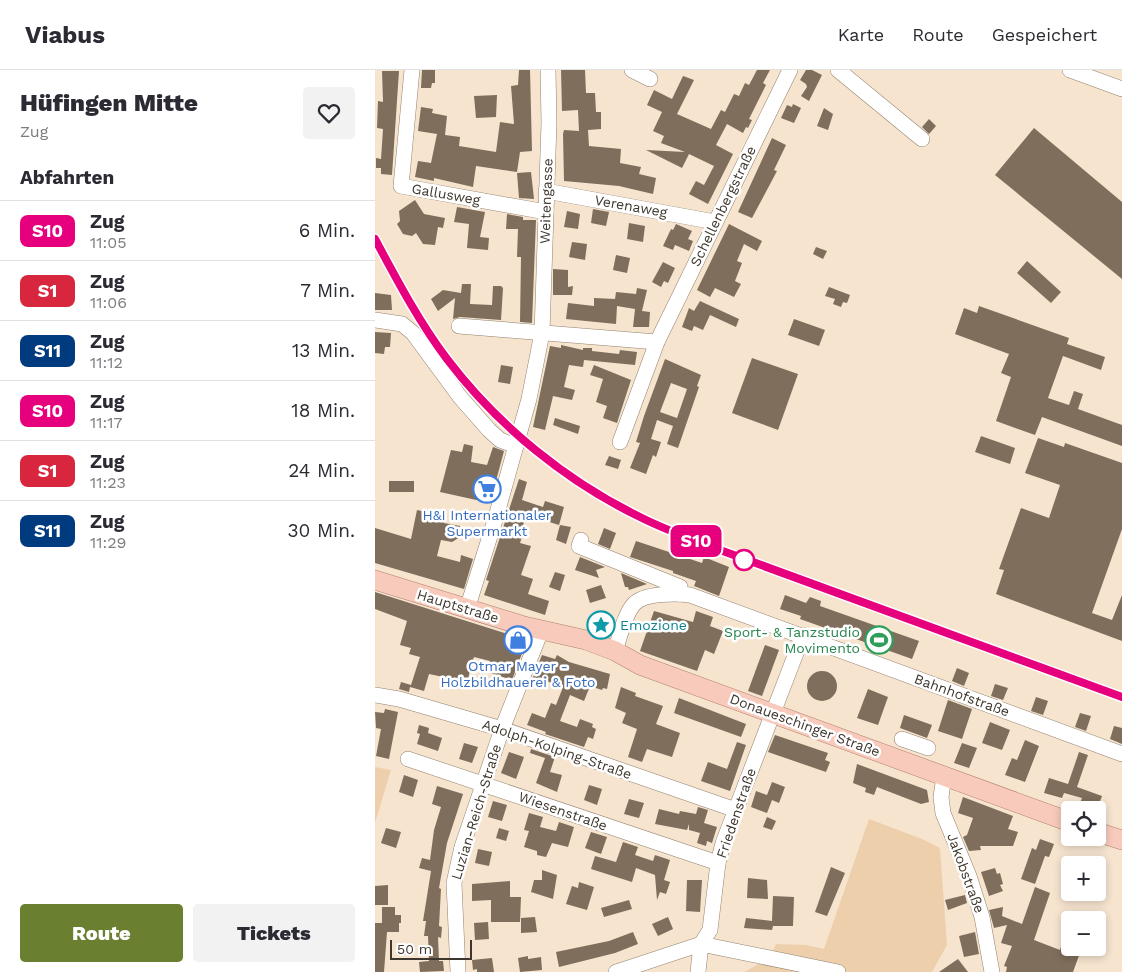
<!DOCTYPE html>
<html lang="de">
<meta charset="utf-8">
<style>
body{margin:0;font-family:"Work Sans",sans-serif;background:#f2f2f3;color:#2b2b33;height:100vh;display:flex;flex-direction:column;font-size:19px;white-space:nowrap}
*{box-sizing:border-box;margin:0}
p{font-size:16px;color:#7c7c81}
.icon{flex:none;width:28px;height:28px;fill:none;stroke:currentColor;stroke-width:2;stroke-linecap:round;stroke-linejoin:round}
.map{position:relative;flex:1;overflow:hidden}
.details{display:flex;flex-direction:column;background:#fff;width:375px}
.details>*{flex:none}
.badge{padding:0 10px;border-radius:8px;font-size:18px;line-height:32px}
.buttons{position:absolute;left:686px;top:731px;display:grid;gap:10px}
.buttons a{display:grid;place-items:center;width:45px;height:45px;border-radius:5px;background:#fff;box-shadow:0 2px 8px #0003;font-size:25px}
.scale{position:absolute;left:15px;bottom:12px;width:82px;box-sizing:border-box;padding-left:5px;border:2px solid #3e372e;border-top:0;font-size:14px;line-height:18px;white-space:nowrap;color:#3e372e;-webkit-text-stroke:4px #fff;paint-order:stroke}
.map>.badge{position:absolute;translate:-50% -50%;box-shadow:0 0 0 2px #fff}
h2{padding:0 20px;font-size:19px;line-height:45px}
.round{display:grid;place-items:center;flex:none;width:52px;height:52px;border-radius:5px;background:#f2f2f3}
.head{display:flex;align-items:center;justify-content:space-between;height:85px;padding:0 20px}
h1{font-size:24px;font-weight:800;line-height:38px}
.action{display:flex;gap:10px;margin-top:auto;padding:10px 20px}
.action a{flex:1;height:58px;border-radius:5px;background:#6a7f2f;color:#fff;font-size:20px;font-weight:800;line-height:58px;text-align:center}
.action a+a{background:#f2f2f3;color:#2b2b33}
ul{padding:0;list-style:none}
li{display:flex;align-items:center;gap:15px;height:60px;padding:0 20px;border-top:1px solid #e1e1e2}
li div{flex:1}
li b{display:block;font-size:19px}
li em{font-style:normal}
li .badge{min-width:55px;font-weight:700;text-align:center}
header{display:flex;align-items:center;gap:30px;box-sizing:border-box;height:70px;padding:0 25px;background:#fff;border-bottom:1px solid #e1e1e2}
header strong{font-size:24px}
nav{display:flex;gap:28px;margin-inline-start:auto;font-size:18px}
main{display:flex;flex:1;min-height:0}
.map>svg:first-child{display:block}
</style>
<header>
<strong>Viabus</strong>
<nav><a>Karte</a><a>Route</a><a>Gespeichert</a></nav>
</header>
<main>
<section class="details">
<div class="head"><div><h1>Hüfingen Mitte</h1><p>Zug</p></div><a class="round"><svg class="icon" aria-label="heart" viewBox="0 0 24 24"><path d="M12 20l-8-8c-3-5 5-10 8-4 3-6 11-1 8 4z"/></svg></a></div>
<h2>Abfahrten</h2>
<ul>
<li><span class="badge" style="background:#e6007e;color:#fff">S10</span><div><b>Zug</b><p>11:05</p></div><em>6 Min.</em></li>
<li><span class="badge" style="background:#d7263d;color:#fff">S1</span><div><b>Zug</b><p>11:06</p></div><em>7 Min.</em></li>
<li><span class="badge" style="background:#003b80;color:#fff">S11</span><div><b>Zug</b><p>11:12</p></div><em>13 Min.</em></li>
<li><span class="badge" style="background:#e6007e;color:#fff">S10</span><div><b>Zug</b><p>11:17</p></div><em>18 Min.</em></li>
<li><span class="badge" style="background:#d7263d;color:#fff">S1</span><div><b>Zug</b><p>11:23</p></div><em>24 Min.</em></li>
<li><span class="badge" style="background:#003b80;color:#fff">S11</span><div><b>Zug</b><p>11:29</p></div><em>30 Min.</em></li>
</ul>
<div class="action"><a>Route</a><a>Tickets</a></div>
</section>
<div class="map">
<svg width="747" height="902" viewBox="0 0 747 902">
<rect width="100%" height="100%" fill="#f6e4cf"/>
<g fill="#edcfab">
<path d="M0,697L16,700L0,753Z"/>
<path d="M494,749L547,769L565,778L572,875L557,902H369L395,888L401,874L431,875L449,879Z"/>
</g>
<g fill="#7e6e5b" fill-rule="evenodd">
<path d="M47,0H60V13H57L56,18H46Z"/>
<path d="M144,0H155L157,81L145,82L142,102L101,96L98,117L59,108V111L40,107L43,91L56,93L62,64L43,61L46,37L58,39L57,43L72,46L70,65L85,67L84,76L121,82L125,52L139,54L136,16L143,15Z"/>
<path d="M186,0H210L211,23H220L221,42H226V59L213,60L214,76L246,79L245,93L266,97L264,104L281,108L278,124L244,116L189,111L188,64L189,60L204,61L203,40L187,41Z"/>
<path d="M382,0H395L388,13L391,15L374,49L377,50L373,58L371,57L368,63L352,54L341,75L358,84L333,134L314,124L321,111L329,115L339,96L314,84L307,98L271,80L310,82L286,73L289,66L278,61L287,42L272,35L279,20L297,29L308,6L319,10L302,44L336,59L346,40L350,42L359,24L364,26L370,13L374,15Z"/>
<path d="M431,0H437L447,5L434,31L426,26L432,17L431,14L425,10Z"/>
<path d="M7,1H24L17,105L6,104V98H1V88L6,89L8,59L2,58L3,31L8,32Z"/>
<path d="M122,25L121,47L101,48L99,26Z"/>
<path d="M418,34L426,38L419,53L406,48L412,35L417,37Z"/>
<path d="M449,38L458,44L453,60L442,56Z"/>
<path d="M554,49L561,56L554,64L547,57Z"/>
<path d="M659,58L747,132V209L620,105Z"/>
<path d="M397,68L411,75L399,100L402,101L377,148L363,142Z"/>
<path d="M156,102L159,129L144,128L142,103Z"/>
<path d="M40,130L49,144L70,148L68,158L63,157L60,175L48,174L41,163L37,166L28,164L22,154L25,151L24,141Z"/>
<path d="M82,137L110,142L105,167L114,168L113,180L92,178L94,154L79,152Z"/>
<path d="M218,139L234,142L231,156L216,153Z"/>
<path d="M192,141L205,144L203,159L189,157Z"/>
<path d="M132,144L148,147V150H161L157,253L145,252L146,187H142L143,159H131Z"/>
<path d="M254,153L270,156L268,172L252,169Z"/>
<path d="M301,154L317,161L313,169L318,171L314,181L300,175L298,180L288,176L296,159L298,160Z"/>
<path d="M354,154L387,171L382,181L369,174L362,191L367,193L360,211L366,214L359,227L340,218L335,227L322,220Z"/>
<path d="M197,172L212,174L210,190L194,187Z"/>
<path d="M441,177L452,181L448,189L438,184Z"/>
<path d="M241,185L255,188L252,203L238,200Z"/>
<path d="M652,191L686,222L676,233L642,203Z"/>
<path d="M288,192L300,198L293,213L289,211L286,217L277,212Z"/>
<path d="M178,199L193,200V217L198,216L197,225H178Z"/>
<path d="M87,214H96L95,234L117,235L118,216H126L128,218L126,250L85,247L78,249L80,228L63,241L56,229L68,220L86,223Z"/>
<path d="M454,217L475,225L472,233L468,232L466,237L458,234L460,229L450,226Z"/>
<path d="M262,218L272,220L267,241L275,242L274,257H258L260,239L242,236L241,254L191,249L193,233L219,236V228L240,229L241,222L261,224Z"/>
<path d="M0,223L16,225L17,240H0Z"/>
<path d="M325,231L364,249L361,257L335,245L328,260L319,256L317,261L307,257L314,238L319,241Z"/>
<path d="M604,236L694,268L692,274L730,287L726,300L688,286L673,328L694,335L699,321L708,324L703,339L747,355V376L667,347L660,365L621,351L636,307L626,303L634,284L580,264L589,238L602,243Z"/>
<path d="M419,249L450,260L444,276L413,265Z"/>
<path d="M0,262L16,263L15,277H10L9,284L0,283Z"/>
<path d="M186,275L208,280V278H217V281L244,284L245,280L262,282L260,295L209,290L208,297L194,295L189,317L200,320L197,330L178,326L170,360L158,357L175,276L186,278Z"/>
<path d="M377,288L423,304L403,360L357,343Z"/>
<path d="M290,289L326,305L322,316L324,317L303,378L292,374L298,356L282,350L276,369L286,372L281,387L278,385L271,404L255,398L265,373L261,372L269,346ZM296,313L312,319L302,348L285,342Z"/>
<path d="M126,295L138,297L135,314L123,312Z"/>
<path d="M219,295L256,310L242,353L228,348L232,336L221,332L228,309L215,305Z"/>
<path d="M180,348L205,356L203,364L178,355Z"/>
<path d="M606,366L640,378L635,394L600,382Z"/>
<path d="M663,368L689,377L690,373L747,393V459L717,543L737,550L747,525V571L621,524L629,500L624,499L646,438L674,448L685,415L650,403Z"/>
<path d="M89,374L98,376L96,392L112,395L118,377L129,381L115,433L65,422L76,380L87,382Z"/>
<path d="M234,386L246,390L243,399L230,395Z"/>
<path d="M144,409L152,412L147,430L168,437L170,431L189,437L184,455L152,445L145,463L148,464L145,473L156,476L146,505L158,509L153,524L174,531L170,545L109,525L114,511L111,510Z"/>
<rect x="14" y="411" width="25" height="11"/>
<path d="M42,440L70,446L69,453L85,456V467L77,472L66,470L62,486L85,492L86,485L98,489L89,519L0,493V458L36,469Z"/>
<path d="M185,455L196,457L191,474L181,470Z"/>
<path d="M229,458L241,463L235,479L223,474Z"/>
<path d="M261,471L327,493L329,487L354,497L344,526L319,516L321,511L298,503V501L255,487Z"/>
<path d="M205,487L230,497L221,500L224,508L200,500Z"/>
<path d="M180,502L190,505L185,521L174,517Z"/>
<path d="M246,503L272,514L254,520L253,517H250Z"/>
<path d="M226,515L231,528L215,533L211,520Z"/>
<path d="M0,522L152,570L137,610L112,602L115,591L99,587L92,612L54,604L49,621L35,617L34,622L24,619L26,612L36,615L45,587L34,584L36,578L25,575L32,551L0,539Z"/>
<path d="M410,525L431,533L435,527L446,531L445,536L544,571L537,589L425,549L426,546L405,539Z"/>
<path d="M279,541L318,552L321,541L338,547L335,556L348,561L339,584L330,580L322,601L265,581Z"/>
<path d="M390,575L404,580L387,626L373,621Z"/>
<path d="M167,585L180,589L182,585L194,592L235,604L232,619L228,618L227,620L215,616L209,631L195,625L185,651L202,657L205,649L218,654L217,657L221,659L218,669L213,667L209,677L170,664L171,662L152,655L157,643L170,648L176,633L181,635L188,617L171,611L170,615L157,610Z"/>
<path d="M582,598L594,603L589,616L577,611Z"/>
<circle cx="447" cy="616" r="15"/>
<path d="M620,614L633,618L628,630L616,626Z"/>
<path d="M246,617L261,623L260,626L288,636L281,654L305,663L297,687L272,679L267,692L253,687L262,659L247,653L251,643L240,638Z"/>
<path d="M493,619L513,627L503,655L482,648Z"/>
<path d="M661,627L673,631L668,645L656,641Z"/>
<path d="M304,628L371,654L366,667L299,643Z"/>
<path d="M573,630L597,639L587,669L563,661Z"/>
<path d="M10,639L23,642L14,689L1,686L6,659L1,658L0,642L9,643Z"/>
<path d="M705,643L716,646L711,661L700,657Z"/>
<path d="M529,645L557,655L552,668L525,658Z"/>
<path d="M615,652L635,660L627,680L607,673Z"/>
<path d="M44,655L54,658L53,663L67,668L63,681L42,674L45,664L42,663Z"/>
<path d="M739,656L747,658V674L735,669Z"/>
<path d="M400,665L453,683L450,690L455,692L451,702L393,682Z"/>
<path d="M650,670L664,676L650,712L630,705L637,688L642,690Z"/>
<path d="M362,672L371,675L355,721L326,711L333,692L352,699Z"/>
<path d="M89,673L103,677L97,693L84,689Z"/>
<path d="M587,673L602,678L594,698L579,693Z"/>
<path d="M156,679L180,687L175,702L187,705L182,722L161,713L170,688L155,683Z"/>
<path d="M134,682L149,687L141,709L126,703Z"/>
<path d="M704,682L713,685L702,717L727,726L722,739L705,733L707,728L689,723L687,728L669,723L674,708L693,714Z"/>
<path d="M482,694L552,720L554,732L546,734L502,717L499,725L490,722L491,718L478,713Z"/>
<path d="M29,705L43,710L38,727L24,722Z"/>
<path d="M397,712L410,717L404,733L397,730L392,743L376,737L381,721L392,725Z"/>
<path d="M214,715L227,719L222,735L209,730Z"/>
<path d="M62,716L88,724L72,773L64,818L66,819L64,856L67,857L66,868L63,867L64,891H68L69,901L45,902L44,892L54,891L53,866H49L51,851H48L56,801L44,798L47,788L55,790L59,760L66,737L57,734Z"/>
<path d="M588,727L638,746L633,759L643,762L638,776H605L606,780L594,781L588,767L592,765L598,748L583,743Z"/>
<path d="M254,729L269,733L264,748L249,744Z"/>
<path d="M118,731L132,735L127,751L113,747Z"/>
<path d="M323,737L333,740L329,753L342,757L337,773L332,771L331,776L322,773L325,763L314,760V754L312,760L280,754L284,739L304,744L305,741L321,744Z"/>
<path d="M154,743L168,747L165,757L181,761L184,752L199,757L193,777L177,773L171,787L162,785V781L149,777L154,761L149,760Z"/>
<path d="M392,747L401,751L397,760L388,757Z"/>
<path d="M11,758L26,762L21,778L6,773Z"/>
<path d="M124,758L134,761L131,771L121,768Z"/>
<path d="M216,762L232,767L226,784L210,778Z"/>
<path d="M665,769L679,774L674,787L670,786L660,814L646,809L657,778L661,780Z"/>
<path d="M248,772L263,777L260,785L278,791L280,785L295,790L289,810L295,812L291,824L285,822L282,830L280,805L261,798L257,812L216,799L220,786L241,792Z"/>
<path d="M103,779L117,782L114,796L100,793Z"/>
<path d="M456,797L470,803L452,846L440,842Z"/>
<path d="M620,798L622,804L625,803L628,814L625,815L628,821L614,826L606,802Z"/>
<path d="M167,800L182,805L178,829L156,822L159,810H167Z"/>
<path d="M373,808L392,810L393,829L372,828Z"/>
<path d="M312,810H327L325,842L311,841Z"/>
<path d="M135,811V827H146L145,852H116V830L97,831V814Z"/>
<path d="M204,812L219,817L212,840L191,834L197,816L203,818Z"/>
<path d="M13,815V835H0V816Z"/>
<path d="M660,817L675,823L659,870L685,880L687,873L706,880L698,902H631L632,897L629,896L637,876L626,873L632,855L619,858L614,840L628,837L627,846L647,854Z"/>
<path d="M590,825L592,833L573,840L570,830Z"/>
<path d="M398,826L419,827L418,856H398L397,860L369,858L371,848L397,851Z"/>
<path d="M254,830L257,839L229,847L226,838Z"/>
<path d="M7,837H20V845H26V853H24V862H12L9,902H0V853H7Z"/>
<path d="M160,847L162,862L146,863V848Z"/>
<path d="M293,847L298,859L283,866L277,854Z"/>
<path d="M113,852L114,869L100,870L99,853Z"/>
<path d="M258,862L263,874L240,883L184,897L181,882L234,871Z"/>
<path d="M600,862L604,884L589,887L584,866Z"/>
<path d="M153,886V889L166,887L167,900L145,902L143,888Z"/>
<path d="M117,888L119,902H102V899L98,900L97,890Z"/>
<path d="M583,889L593,902H564Z"/>
</g>
<g fill="none" stroke-linecap="round" stroke-linejoin="round">
<g stroke="#92826e" stroke-width="16">
<g id="minor">
<path d="M37,0L26,116L171,142"/>
<path d="M257,0L275,9"/>
<path d="M463,0L547,69"/>
<path d="M695,0L747,19"/>
<path d="M171,121L340,152"/>
<path d="M0,250L27,254L38,263L85,327L114,360L125,370L141,376"/>
<path d="M84,256L282,272"/>
<path d="M245,372L282,272L415,0"/>
<path d="M206,470L204,476L305,517V524"/>
<path d="M92,539L121,447L154,329L167,263L174,53L173,0"/>
<path d="M240,581C245,567 249,545 259,534C269,523 302,523 315,525L747,684"/>
<path d="M0,625L24,629L127,659L361,740"/>
<path d="M527,669L553,678"/>
<path d="M33,689L343,793"/>
<path d="M569,706L566,727L568,743L594,806L607,847L617,902"/>
<path d="M83,902L79,813L87,777L127,659L166,561"/>
<path d="M241,902L326,874L335,860L343,793L348,773L428,565"/>
<path d="M323,902L326,874L463,902"/>
</g>
</g>
<g stroke="#b2806d" stroke-width="20">
<g id="major">
<path d="M0,510L149,556L211,570L240,581L265,595L695,752"/>
<path d="M722,762L747,770"/>
</g>
</g>
<use href="#minor" stroke="#fff" stroke-width="15"/>
<use href="#major" stroke="#f7cabc" stroke-width="19"/>
<path stroke="#74695d" stroke-width="3" stroke-dasharray="2.5 5" stroke-linecap="butt" d="M0,169C22,210 44,252 72,289C142,381 229,434 333,476L747,627"/>
</g>
<g fill="none" stroke-linecap="round" stroke-linejoin="round">
<g stroke="#fff" stroke-width="11">
<path id="line" d="M0,169C22,210 44,252 72,289C123,356 192,412 267,448C289,459 311,467 334,476L747,627"/>
</g>
<use href="#line" stroke="#e6007e" stroke-width="8"/>
</g>
<defs>
<g id="supermarket-ring" transform="scale(1.4375)"><circle r="9.5" fill="#fff" stroke="#3f7fe0" stroke-width="1.5"/><path d="M-6-5.5h2.5l.6 2H6L4.5 2H-2.5L-4.4-4H-6ZM-1.5 3.2a1.3 1.3 0 1 0 .1 0ZM3 3.2a1.3 1.3 0 1 0 .1 0Z" fill="#3f7fe0"/></g>
<g id="sight-ring" transform="scale(1.4375)"><circle r="9.5" fill="#fff" stroke="#0f9aa8" stroke-width="1.5"/><path d="M0-6L1.8-2.2L6-1.7L2.9 1.2L3.7 5.4L0 3.3L-3.7 5.4L-2.9 1.2L-6-1.7L-1.8-2.2Z" fill="#0f9aa8"/></g>
<g id="shop-ring" transform="scale(1.4375)"><circle r="9.5" fill="#fff" stroke="#3f7fe0" stroke-width="1.5"/><path d="M-5-2.5h2.3a2.7 3.5 0 0 1 5.4 0H5L5.5 6h-11ZM-1.5-2.5h3a1.5 2.3 0 0 0-3 0Z" fill="#3f7fe0"/></g>
<g id="stadium-ring" transform="scale(1.4375)"><circle r="9.5" fill="#fff" stroke="#2e9e5b" stroke-width="1.5"/><path d="M0-5a6.5 5 0 1 0 0 10a6.5 5 0 1 0 0-10ZM-3.5-1.8h7v3.6h-7Z" fill="#2e9e5b"/></g>
</defs>
<g fill-rule="evenodd">
<use href="#supermarket-ring" x="112" y="419"/>
<use href="#sight-ring" x="226" y="555"/>
<use href="#shop-ring" x="143" y="570"/>
<use href="#stadium-ring" x="504" y="570"/>
</g>
<circle fill="#fff" stroke="#e6007e" stroke-width="2.5" cx="369" cy="490" r="10"/>
<g text-anchor="middle" stroke-width="5" stroke-linejoin="round" paint-order="stroke">
<g font-size="14" fill="#3e372e" stroke="#fff">
<text transform="translate(71 124) rotate(10)" y="5">Gallusweg</text>
<text transform="translate(171 131) rotate(-88)" y="5">Weitengasse</text>
<text transform="translate(256 136) rotate(10)" y="5">Verenaweg</text>
<text transform="translate(348 136) rotate(-64)" y="5">Schellenbergstraße</text>
<text transform="translate(83 536) rotate(17)" y="5">Hauptstraße</text>
<text transform="translate(587 625) rotate(20)" y="5">Bahnhofstraße</text>
<text transform="translate(430 655) rotate(20)" y="5">Donaueschinger Straße</text>
<text transform="translate(182 679) rotate(19)" y="5">Adolph-Kolping-Straße</text>
<text transform="translate(188 741) rotate(19)" y="5">Wiesenstraße</text>
<text transform="translate(101 742) rotate(-73)" y="5">Luzian-Reich-Straße</text>
<text transform="translate(361 743) rotate(-71)" y="5">Friedenstraße</text>
<text transform="translate(591 803) rotate(70)" y="5">Jakobstraße</text>
</g>
<g font-size="14" fill="#366cbe" stroke="#fff">
<text x="112" y="450">H&amp;I Internationaler<tspan x="112" dy="16">Supermarkt</tspan></text>
<text x="143" y="601">Otmar Mayer -<tspan x="143" dy="16">Holzbildhauerei &amp; Foto</tspan></text>
</g>
<g font-size="14" fill="#0d838f" stroke="#fff" text-anchor="start">
<text x="245" y="560">Emozione</text>
</g>
<g font-size="14" fill="#27864d" stroke="#fff" text-anchor="end">
<text x="485" y="567">Sport- &amp; Tanzstudio<tspan x="485" dy="16">Movimento</tspan></text>
</g>
</g>
</svg>
<div class="buttons">
<a><svg class="icon" aria-label="locate" viewBox="0 0 24 24"><circle cx="12" cy="12" r="6"/><path d="M12 2v4M12 18v4M2 12h4M18 12h4"/></svg></a>
<a>+</a>
<a>−</a>
</div>
<div class="scale">50 m</div>
<b class="badge" style="left:321px;top:471px;background:#e6007e;color:#fff">S10</b>
</div>
</main>
